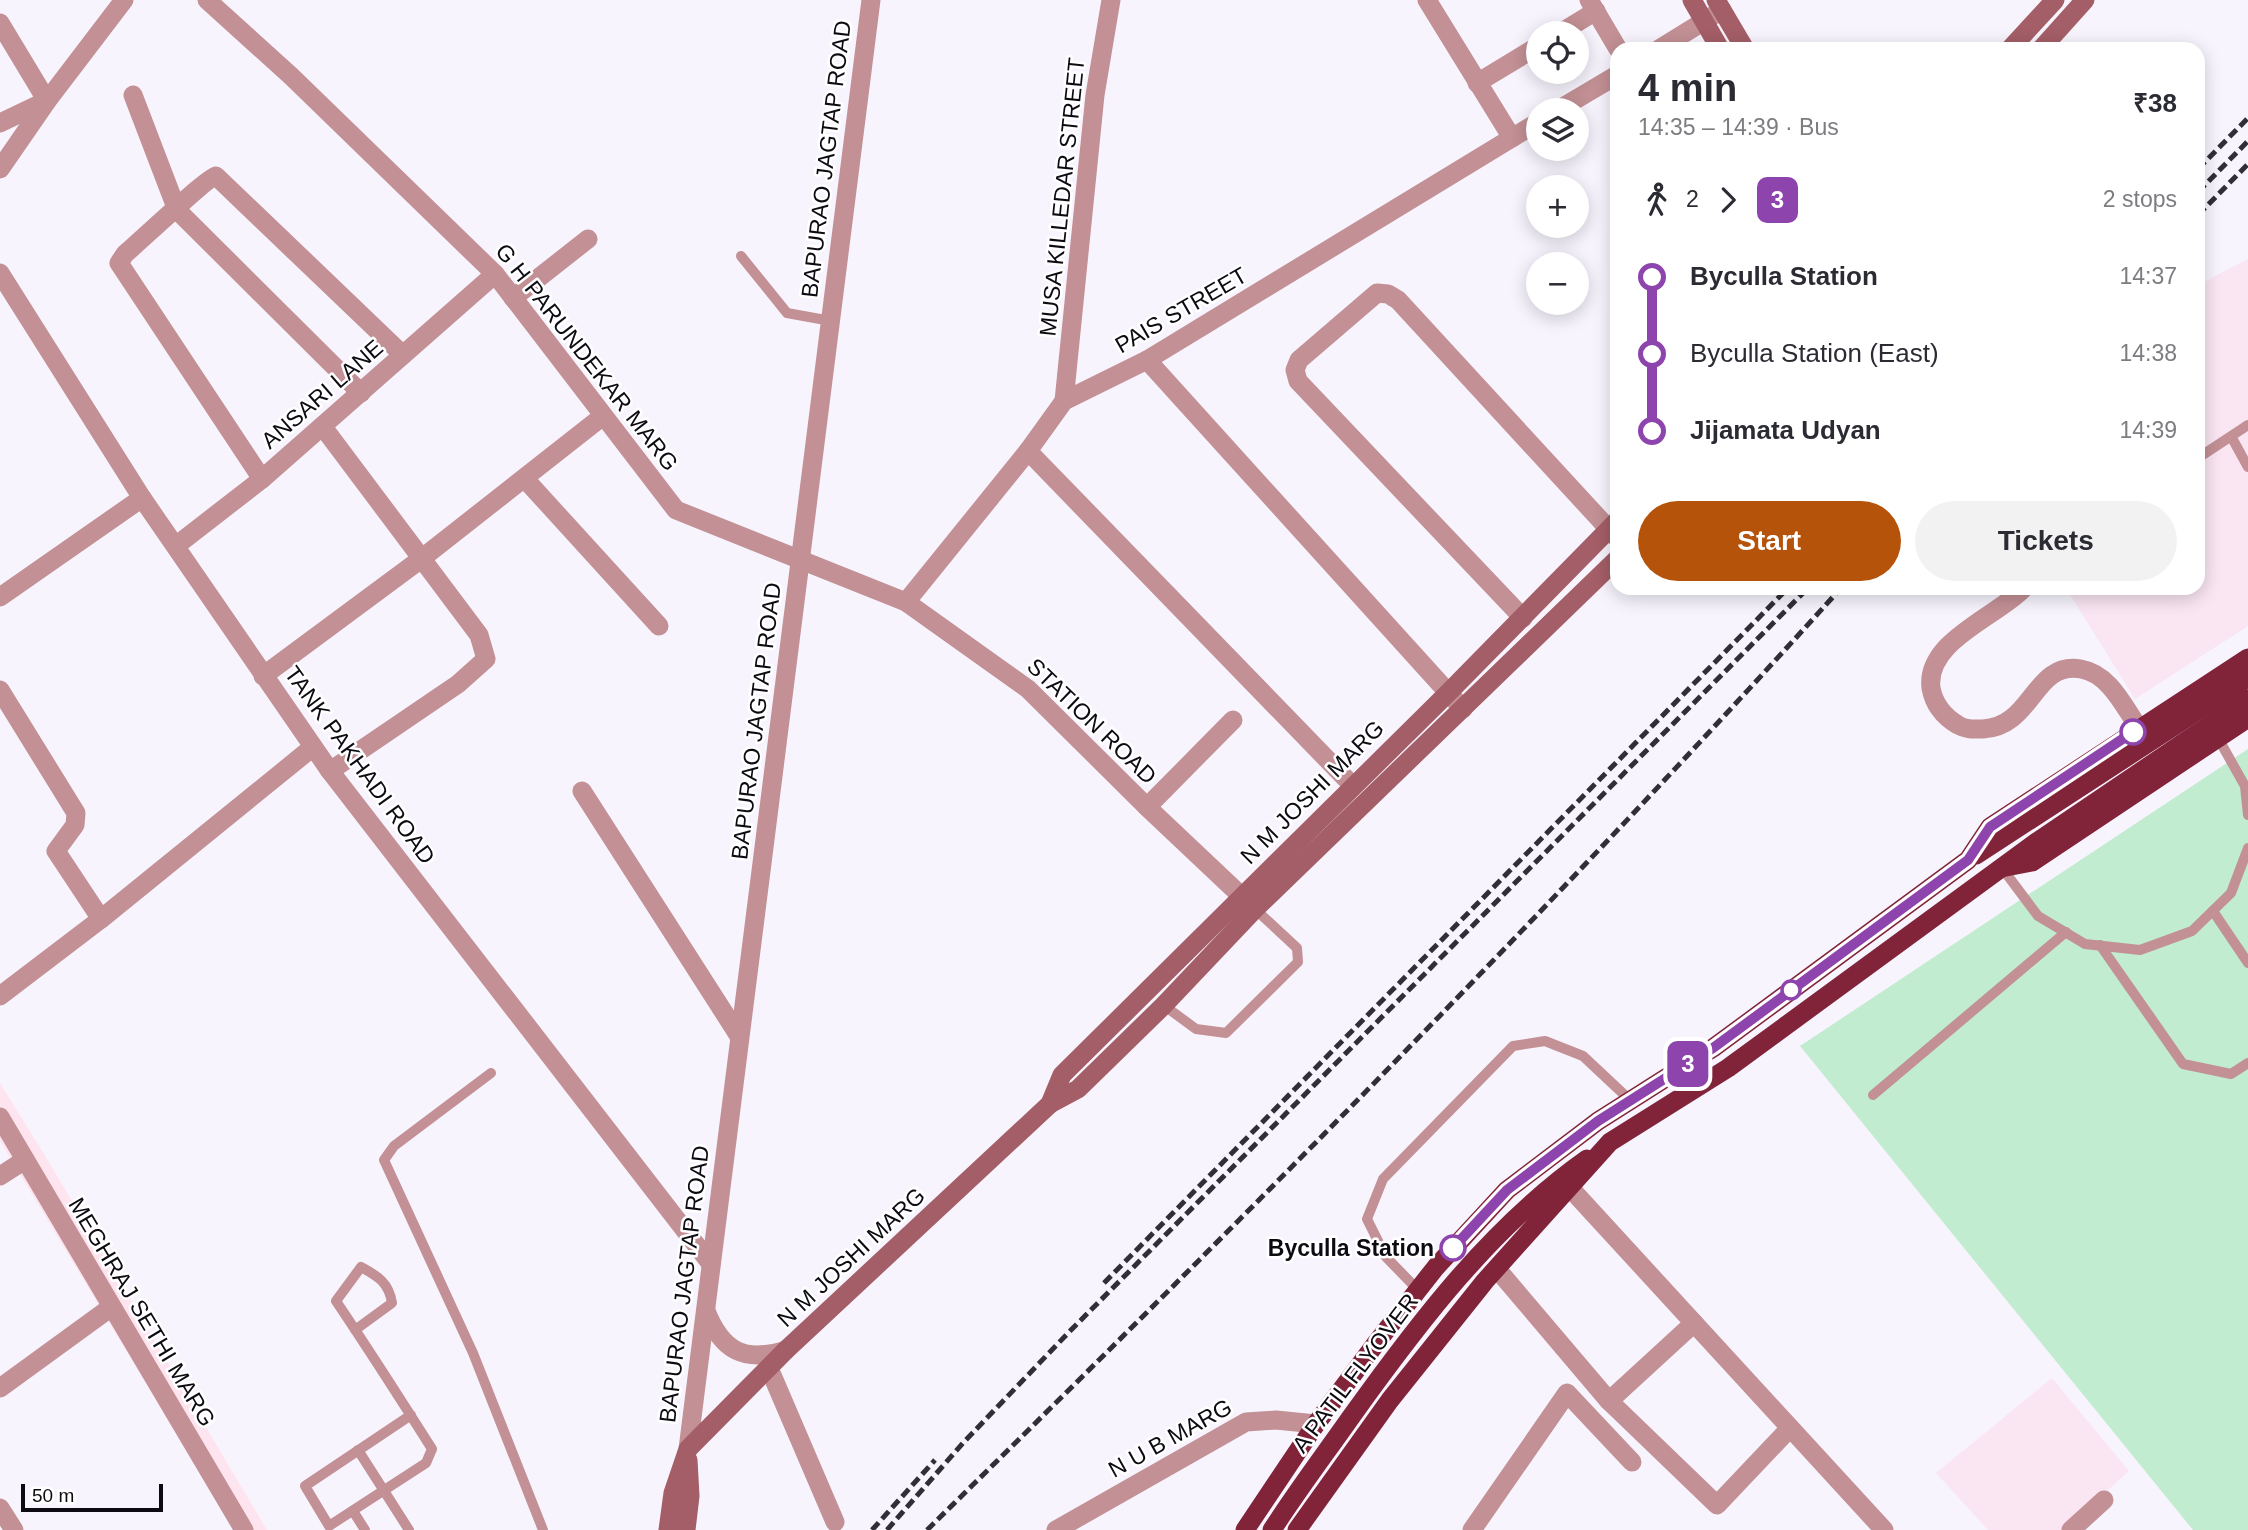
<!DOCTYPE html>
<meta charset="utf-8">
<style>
body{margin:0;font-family:Arial,sans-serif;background:#f2f2f3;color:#2b2b33;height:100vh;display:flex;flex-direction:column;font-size:26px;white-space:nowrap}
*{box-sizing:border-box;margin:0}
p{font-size:23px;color:#7c7c81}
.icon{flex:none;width:38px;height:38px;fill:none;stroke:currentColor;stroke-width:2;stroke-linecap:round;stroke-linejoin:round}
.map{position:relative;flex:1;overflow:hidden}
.sheet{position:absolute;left:1610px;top:42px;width:595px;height:553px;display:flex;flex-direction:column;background:#fff;border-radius:21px;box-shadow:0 4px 18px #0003}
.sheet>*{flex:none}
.badge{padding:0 14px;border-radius:10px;font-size:24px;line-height:46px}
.buttons{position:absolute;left:1526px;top:21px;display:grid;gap:14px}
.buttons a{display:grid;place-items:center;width:63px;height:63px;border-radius:50%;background:#fff;box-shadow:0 4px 18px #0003;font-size:35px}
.scale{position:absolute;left:21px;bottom:18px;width:142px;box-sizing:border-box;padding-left:7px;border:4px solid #0d0b12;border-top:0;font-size:19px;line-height:24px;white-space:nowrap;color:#0d0b12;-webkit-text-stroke:5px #fff;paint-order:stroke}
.map>.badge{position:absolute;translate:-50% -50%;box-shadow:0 0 0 4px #fff}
.legs{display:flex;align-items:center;gap:10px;height:77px;padding:0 28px;font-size:23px}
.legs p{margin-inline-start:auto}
.head{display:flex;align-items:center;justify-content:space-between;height:119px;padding:0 28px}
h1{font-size:38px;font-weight:700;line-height:52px}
.primary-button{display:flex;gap:14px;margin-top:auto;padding:14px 28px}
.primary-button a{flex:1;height:80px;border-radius:42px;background:#b45309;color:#fff;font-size:28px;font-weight:700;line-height:80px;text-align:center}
.primary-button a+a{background:#f2f2f3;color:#2b2b33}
ul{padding:0 28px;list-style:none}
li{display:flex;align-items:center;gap:24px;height:77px;font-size:26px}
li i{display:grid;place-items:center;width:10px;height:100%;margin:0 9px;background:currentColor}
li i::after{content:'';width:18px;height:18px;margin:-9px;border:5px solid;border-radius:50%;background:#fff}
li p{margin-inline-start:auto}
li:first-child i{background:linear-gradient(#0000 50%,currentColor 0)}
li:last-child i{background:linear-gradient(currentColor 50%,#0000 0)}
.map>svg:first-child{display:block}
</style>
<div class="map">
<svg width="2248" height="1530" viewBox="0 0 2248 1530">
<rect width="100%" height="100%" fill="#f7f4fd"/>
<path fill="#fde4ef" d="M0,1083L44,1154L267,1530H234L0,1141Z"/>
<g fill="#fae5f3">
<path d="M2248,259V626L2135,699L2066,588H2198V285Z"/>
<path d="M2052,1378L2129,1471L2064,1530H1988L1936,1473Z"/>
</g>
<path fill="#c2eccf" d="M2248,749V1530H2193L1800,1046Z"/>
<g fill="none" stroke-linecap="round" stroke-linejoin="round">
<g stroke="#c29095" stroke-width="10">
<path d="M741,256L787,313L831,321"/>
<path d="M2232,438L2248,467"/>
<path d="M2198,458L2248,425"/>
<path d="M2218,738L2245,786L2248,815"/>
<path d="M2002,868L2038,916L2085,944L2140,950L2192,931L2231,893L2248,848"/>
<path d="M2213,911L2248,963"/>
<path d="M2100,945L2183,1064L2231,1074L2248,1063"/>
<path d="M1162,1004L1196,1029L1226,1033L1298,962L1297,948L1255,909"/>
<path d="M491,1073L394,1146L384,1160L473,1353L543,1530"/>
<path d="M1873,1095L2066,932"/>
<path d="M1418,1290L1386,1257L1367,1219L1383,1179L1513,1046L1545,1041L1583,1056L1631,1101"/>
<path d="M355,1330L392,1303C389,1283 378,1276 361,1267L336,1301C369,1350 401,1400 432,1449L426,1463L329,1526L305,1486L411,1415"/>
<path d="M358,1450L409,1530"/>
<path d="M353,1511L365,1530"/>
</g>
<g stroke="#c29095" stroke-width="19">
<path d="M207,0L291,76L495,274L676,510L906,602L1028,689L1147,807L1254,908"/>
<path d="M1427,0L1512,138"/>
<path d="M1589,0L1618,49"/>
<path d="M0,23L47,101"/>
<path d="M1560,33L1596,11"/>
<path d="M1659,49L1722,10"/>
<path d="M1477,83L1538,46"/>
<path d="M133,95L177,210L361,393"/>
<path d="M1558,110L1617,75"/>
<path d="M0,273L142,498L330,771L711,1264"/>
<path d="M513,298L588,239"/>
<path d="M1147,360L1463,709"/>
<path d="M1064,401L1095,95L1111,0"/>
<path d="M323,427L479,635L486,659L458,684L330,771"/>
<path d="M1028,451L1353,786"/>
<path d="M262,479L119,263L125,254C139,242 208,177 216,176L403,355"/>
<path d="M525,479L659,626"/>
<path d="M177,545L262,479L495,274"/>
<path d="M0,597L142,498"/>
<path d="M906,602L1028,451L1064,401L1147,360L1538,122"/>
<path d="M1523,618L1298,381L1295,370L1299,360L1377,293L1388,294L1398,300L1617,538"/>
<path d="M263,676L421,559L603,416"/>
<path d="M0,690L76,813L75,825L56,851L101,919"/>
<path d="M582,791L739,1036"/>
<path d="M1147,807L1233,720"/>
<path d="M0,996L101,919L313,747"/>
<path d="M0,1176L25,1160"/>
<path d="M1571,1189L1884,1530"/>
<path d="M1497,1269L1609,1401L1717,1505L1790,1428"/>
<path d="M769,1368L835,1522"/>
<path d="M0,1388L110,1308"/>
<path d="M1609,1401L1694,1323"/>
<path d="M0,1508L14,1530"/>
<path d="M1056,1530L1246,1422L1276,1420L1316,1424"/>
<path d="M1472,1530L1567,1393L1632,1462"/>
<path d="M2071,1530L2104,1500"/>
</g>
<g stroke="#c29095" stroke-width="19">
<path d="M0,123L46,101"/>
<path d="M0,169L47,101L124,0"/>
<path d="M2024,588C1998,616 1925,641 1931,688C1934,705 1943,716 1958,725C1967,730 1973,729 1983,729C2034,726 2033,661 2081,669C2110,674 2124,707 2139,728"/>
<path d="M0,1117L244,1530"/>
<path d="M706,1311C722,1351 744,1363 786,1350"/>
<path d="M688,1449L871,0"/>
</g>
<g stroke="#a45e67" stroke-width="19">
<path d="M1692,0L1720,49"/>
<path d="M1716,0L1745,49"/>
<path d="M2010,49L2055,0"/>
<path d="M2041,49L2085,0"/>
<path d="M1050,1104L1062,1075L1448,693L1617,521"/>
<path d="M668,1530L673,1493L688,1449L786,1350L1050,1104L1078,1089L1163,1006L1255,909L1617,559"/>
<path d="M686,1530L690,1496L688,1460"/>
</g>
<g stroke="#81243a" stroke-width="19">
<path d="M1976,855L2248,678"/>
<path d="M2006,867L2032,862L2248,718"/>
<path d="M1245,1530L1316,1424L1377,1342L1436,1267L1507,1190L1598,1121L1713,1048L1968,860L1990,827L2248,658"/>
<path d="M1272,1530C1297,1491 1325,1454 1351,1417C1419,1322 1491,1227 1587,1159"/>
<path d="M1297,1530L1390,1400L1485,1281L1610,1142L1728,1068L2038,841L2248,699"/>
</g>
<g stroke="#312f36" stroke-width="5" stroke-dasharray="10 5" stroke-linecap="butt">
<path d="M2198,169L2248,118"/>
<path d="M2198,192L2248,141"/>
<path d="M2198,215L2248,164"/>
<path d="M1104,1283L1788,588"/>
<path d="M872,1530L935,1460"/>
<path d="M887,1530L963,1443L1070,1331L1808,588"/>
<path d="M927,1530C1239,1223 1548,913 1841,588"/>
</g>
</g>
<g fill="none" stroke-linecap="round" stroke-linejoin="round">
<g stroke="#fff" stroke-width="16">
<path id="line-1" d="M1453,1248L1507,1190L1598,1121L1713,1048L1968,860L1990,827L2133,732"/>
</g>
<use href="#line-1" stroke="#8e44ad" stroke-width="10"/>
</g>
<g fill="#fff" stroke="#8e44ad" stroke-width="3.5">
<circle cx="2133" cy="732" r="12"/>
<circle cx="1791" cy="990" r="9"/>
<circle cx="1453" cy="1248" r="12"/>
</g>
<g text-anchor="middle" stroke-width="5" stroke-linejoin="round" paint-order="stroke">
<g font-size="23" fill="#0d0b12" stroke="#fff">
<text transform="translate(826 159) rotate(-83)" y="8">BAPURAO JAGTAP ROAD</text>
<text transform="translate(1062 197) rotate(-84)" y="8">MUSA KILLEDAR STREET</text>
<text transform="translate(1181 310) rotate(-30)" y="8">PAIS STREET</text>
<text transform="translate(587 357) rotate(52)" y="8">G H PARUNDEKAR MARG</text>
<text transform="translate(322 394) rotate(-41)" y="8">ANSARI LANE</text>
<text transform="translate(756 721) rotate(-83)" y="8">BAPURAO JAGTAP ROAD</text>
<text transform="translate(1092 721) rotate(44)" y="8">STATION ROAD</text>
<text transform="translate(360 765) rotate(54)" y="8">TANK PAKHADI ROAD</text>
<text transform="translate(1312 792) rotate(-45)" y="8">N M JOSHI MARG</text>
<text transform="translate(851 1257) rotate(-43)" y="8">N M JOSHI MARG</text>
<text transform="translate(684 1284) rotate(-83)" y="8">BAPURAO JAGTAP ROAD</text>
<text transform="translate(142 1312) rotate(59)" y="8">MEGHRAJ SETHI MARG</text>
<text transform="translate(1355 1373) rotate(-53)" y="8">A PATIL FLYOVER</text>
<text transform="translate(1170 1438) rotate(-29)" y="8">N U B MARG</text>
</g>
<g font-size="23" font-weight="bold" fill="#0d0b12" stroke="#fff" text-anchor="end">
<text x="1434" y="1256">Byculla Station</text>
</g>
</g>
</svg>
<div class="buttons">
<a><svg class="icon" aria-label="locate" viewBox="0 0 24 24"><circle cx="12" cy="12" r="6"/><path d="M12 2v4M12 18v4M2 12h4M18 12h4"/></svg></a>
<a><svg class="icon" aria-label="layers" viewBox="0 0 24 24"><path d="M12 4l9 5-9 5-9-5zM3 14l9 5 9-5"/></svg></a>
<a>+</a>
<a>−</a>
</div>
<div class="scale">50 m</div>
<b class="badge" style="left:1688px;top:1064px;background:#8e44ad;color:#fff">3</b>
<section class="sheet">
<div class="head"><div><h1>4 min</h1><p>14:35 – 14:39 · Bus</p></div><b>₹38</b></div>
<div class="legs"><svg class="icon" aria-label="walk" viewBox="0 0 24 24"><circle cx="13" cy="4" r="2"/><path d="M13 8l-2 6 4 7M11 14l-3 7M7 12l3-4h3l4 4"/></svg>2<svg class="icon" aria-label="forward" viewBox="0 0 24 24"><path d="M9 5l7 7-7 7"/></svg><b class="badge" style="background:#8e44ad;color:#fff">3</b><p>2 stops</p></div>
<ul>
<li><i style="color:#8e44ad"></i><b>Byculla Station</b><p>14:37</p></li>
<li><i style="color:#8e44ad"></i><span>Byculla Station (East)</span><p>14:38</p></li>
<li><i style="color:#8e44ad"></i><b>Jijamata Udyan</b><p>14:39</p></li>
</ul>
<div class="primary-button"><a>Start</a><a>Tickets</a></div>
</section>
</div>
